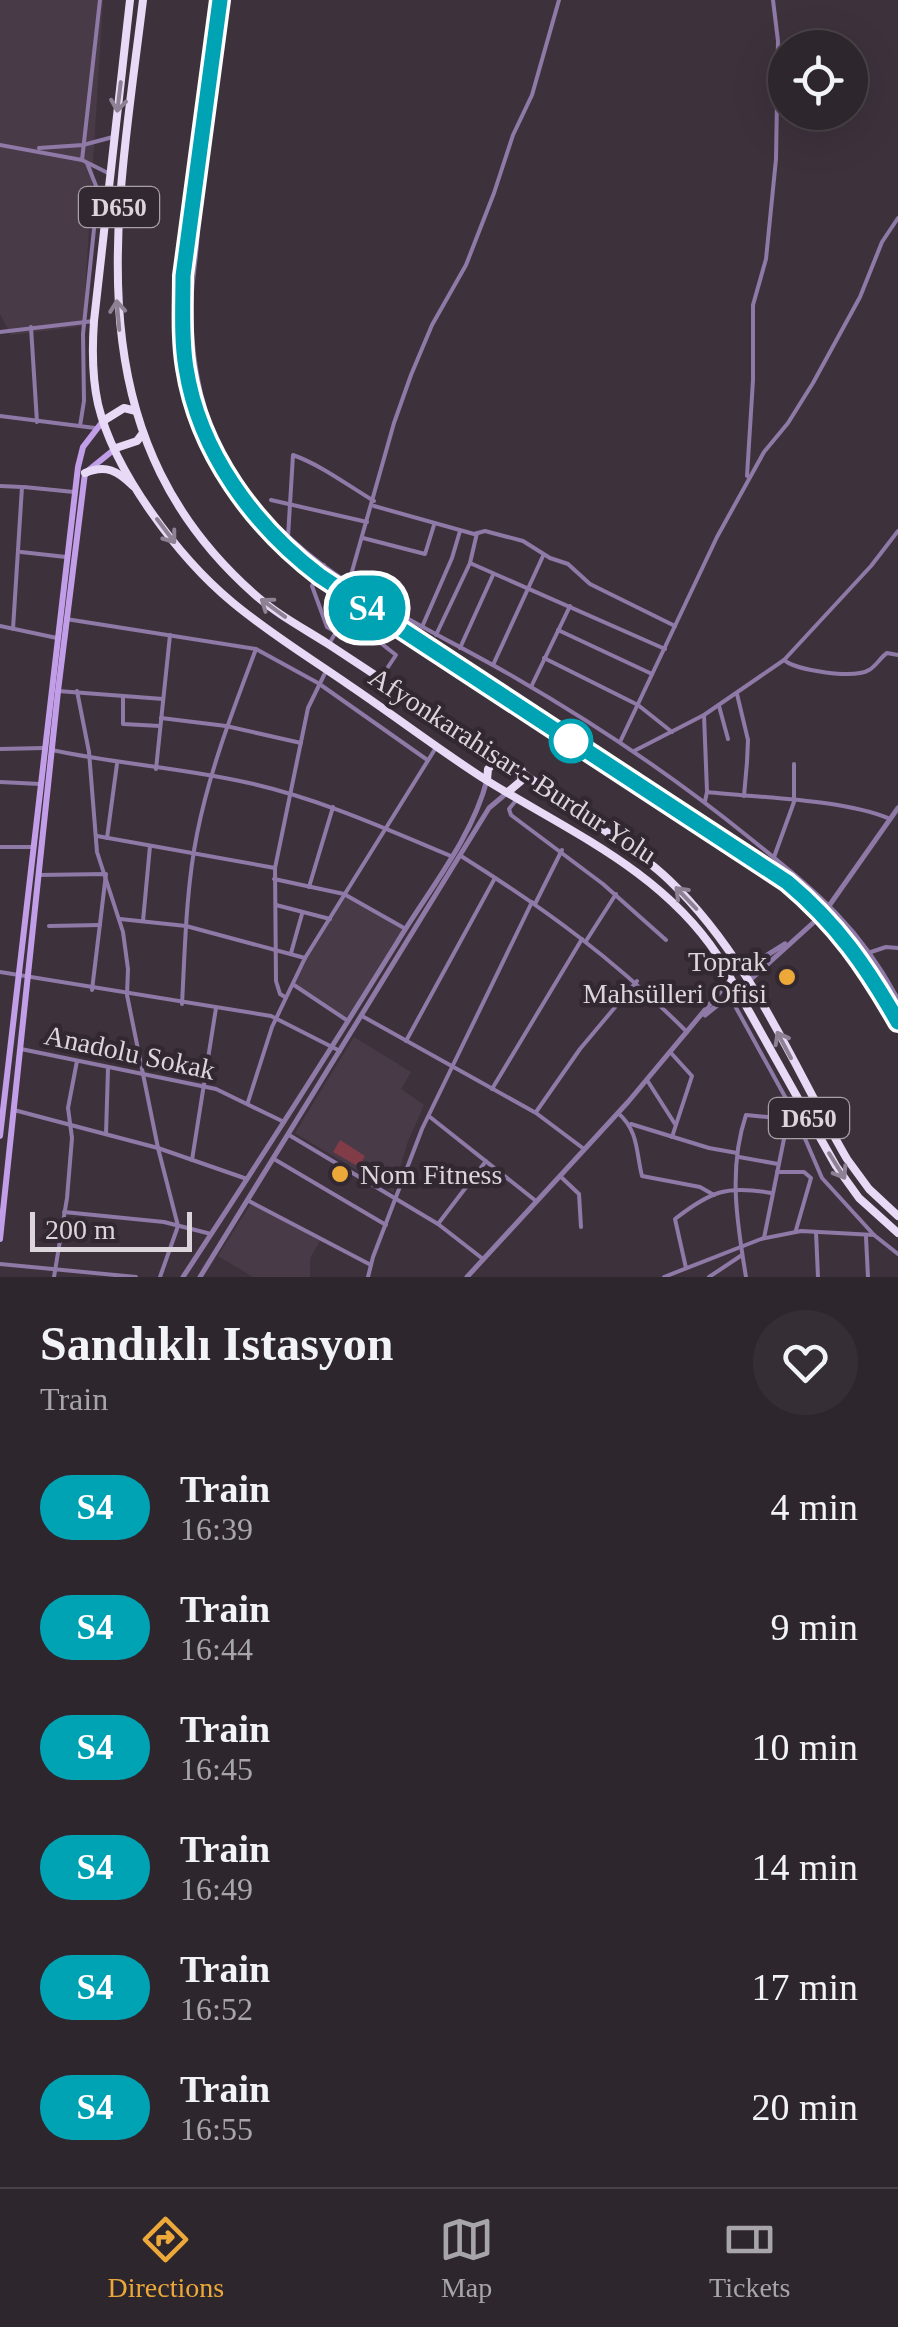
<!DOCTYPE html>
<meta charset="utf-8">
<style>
body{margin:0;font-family:"Times New Roman",serif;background:#362e35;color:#f1f3f6;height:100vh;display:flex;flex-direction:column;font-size:38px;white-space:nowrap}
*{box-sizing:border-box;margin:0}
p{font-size:32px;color:#a7a5aa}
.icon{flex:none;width:55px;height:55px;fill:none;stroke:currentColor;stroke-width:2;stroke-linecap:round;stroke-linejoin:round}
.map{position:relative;height:1277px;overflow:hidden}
.panel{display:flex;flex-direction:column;background:#2e262d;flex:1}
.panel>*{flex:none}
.badge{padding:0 20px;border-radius:32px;font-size:35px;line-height:65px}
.controls{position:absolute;left:768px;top:30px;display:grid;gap:20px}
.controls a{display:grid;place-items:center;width:100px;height:100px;border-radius:50%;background:#2e262d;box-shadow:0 10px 40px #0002,0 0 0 2px #494349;font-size:50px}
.scale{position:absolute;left:30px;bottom:25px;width:162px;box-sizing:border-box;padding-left:10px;border:5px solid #dcd5db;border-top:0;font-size:28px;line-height:35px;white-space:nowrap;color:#dcd5db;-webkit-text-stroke:8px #322832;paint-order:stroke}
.map>.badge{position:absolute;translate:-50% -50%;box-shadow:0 0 0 5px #fff}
.round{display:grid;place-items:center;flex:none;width:105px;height:105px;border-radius:52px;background:#362e35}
.headline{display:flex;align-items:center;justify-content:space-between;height:170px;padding:0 40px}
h1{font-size:48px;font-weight:600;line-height:75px}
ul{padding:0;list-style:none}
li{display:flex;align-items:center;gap:30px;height:120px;padding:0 40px}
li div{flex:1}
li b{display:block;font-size:38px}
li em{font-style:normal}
li .badge{min-width:110px;font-weight:700;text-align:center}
.menu{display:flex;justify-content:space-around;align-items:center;height:140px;border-top:2px solid #494349;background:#2e262d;font-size:28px;color:#a7a5aa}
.menu a{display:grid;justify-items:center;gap:5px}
.menu .current{color:#eca93a}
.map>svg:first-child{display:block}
</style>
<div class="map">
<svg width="898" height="1277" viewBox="0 0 898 1277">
<rect width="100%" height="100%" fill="#3d323c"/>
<g fill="#493a48">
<path d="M0,0H103L83,326L11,335L0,314Z"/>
<path d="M344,894L405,929L348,1021L292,984Z"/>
<path d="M354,1037L411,1072L401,1089L424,1105L407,1144L393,1192L295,1133Z"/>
<path d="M252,1202L320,1241L310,1258V1277H253L218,1256Z"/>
</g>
<path fill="#813c48" d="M340,1140L365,1156L359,1167L333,1152Z"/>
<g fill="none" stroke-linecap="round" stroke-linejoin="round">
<g stroke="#8f79a7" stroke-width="4">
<path d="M384,673L396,655L387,648"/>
<path d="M747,762L748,740"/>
</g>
<g stroke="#8f79a7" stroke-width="4">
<path d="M228,0L198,217C199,243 194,266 192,292C189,342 198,403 220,447C278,565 407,615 514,677C597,725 676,778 751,839C815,891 858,924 898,999"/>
<path d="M0,145L82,160L110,174"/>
<path d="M39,148L83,145L113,137"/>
<path d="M82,160L100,0"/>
<path d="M31,327L37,422"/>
<path d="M0,332L94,321"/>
<path d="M0,416L95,428"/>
<path d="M80,426L84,401L83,334L98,191L87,163"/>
<path d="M747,476L753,380V305L766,259L776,159L778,41L773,0"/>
<path d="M0,486L22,487L13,629"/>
<path d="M24,487L74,492"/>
<path d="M271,500L367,522"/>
<path d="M374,506L474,534L485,531L523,541L550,558L568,564L590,584L675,626"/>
<path d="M288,537L293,455C323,466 347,485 374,501"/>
<path d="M363,538L425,554L434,525"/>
<path d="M21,552L66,557"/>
<path d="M470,563L665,649"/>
<path d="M324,565L312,586L327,627L336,632"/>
<path d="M349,582L394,423L411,375L432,325L466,265L494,193L513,135L532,95L559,0"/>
<path d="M66,619L256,649L318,683L426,759"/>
<path d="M0,626L57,638"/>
<path d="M422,627L452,558L460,531"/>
<path d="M558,630L652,674"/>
<path d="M436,635L470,563L477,533"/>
<path d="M329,644L336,632L345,626L373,637L387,648"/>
<path d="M460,648L493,575"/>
<path d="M544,658L638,705L672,732"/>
<path d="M784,660C797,671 854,679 869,670C876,666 880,658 887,653L898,655"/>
<path d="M493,665L543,556"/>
<path d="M531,687L570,606"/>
<path d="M58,691L163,699"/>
<path d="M77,691L89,752L97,852L123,932L128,969L127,995L158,1148L178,1226L160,1277"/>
<path d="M737,694L748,740"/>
<path d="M123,696V724L160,726"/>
<path d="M719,706L728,739"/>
<path d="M704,715L707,791"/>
<path d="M161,718L226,726L301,743"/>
<path d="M620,742L717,537L764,452L788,423L813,383L860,297L882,242L898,218"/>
<path d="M0,749L44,748"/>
<path d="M52,750C117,764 184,768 249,783C320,799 384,828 451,856"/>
<path d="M634,751L704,715L784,660L871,566L898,531"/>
<path d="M156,769L170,635"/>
<path d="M0,782L40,784"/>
<path d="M744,796L747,762"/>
<path d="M518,798L509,809L511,815L603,884L666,940"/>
<path d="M705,801L707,792C759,798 844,799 890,819"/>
<path d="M97,836L275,868"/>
<path d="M107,838L117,764"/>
<path d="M0,847H33"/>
<path d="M461,856C547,910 615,960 687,1032"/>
<path d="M774,857L794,802V764"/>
<path d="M39,875L106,874L92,990"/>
<path d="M274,879L344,894L404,928"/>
<path d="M309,887L333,807"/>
<path d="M535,904L562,850"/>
<path d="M276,905L330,919"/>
<path d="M120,919L186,926L305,958"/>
<path d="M143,921L150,846"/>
<path d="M49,926L100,925"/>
<path d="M586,941L616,894"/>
<path d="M871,952L886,947L898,948"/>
<path d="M291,953L302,914"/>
<path d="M0,972L271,1016L340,1051"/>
<path d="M294,985L348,1021"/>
<path d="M729,995L794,1113L822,1178L874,1235L898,1254"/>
<path d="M285,997L280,994L276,981L275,868L308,708L327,669"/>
<path d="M182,1004C185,948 186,889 197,834C210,769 233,710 256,649"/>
<path d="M362,1016L536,1113L584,1149"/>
<path d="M406,1041L495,878"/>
<path d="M21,1049L216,1089L284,1122"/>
<path d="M671,1053L692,1076L672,1137"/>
<path d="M647,1080L675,1124"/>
<path d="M492,1089L582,939"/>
<path d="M248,1102L272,1027L305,958L437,746"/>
<path d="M14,1110L158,1148L247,1179"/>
<path d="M536,1112L580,1049L637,981"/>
<path d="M618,1113C639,1131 636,1153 642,1176L700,1187L714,1195"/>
<path d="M430,1117L536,1201"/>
<path d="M631,1124L709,1148L737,1153"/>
<path d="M106,1134L108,1069"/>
<path d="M289,1135L438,1224L483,1259"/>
<path d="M739,1157L778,1164"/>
<path d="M274,1159L386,1225"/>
<path d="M192,1160L216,1008"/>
<path d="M777,1172H804L811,1178L796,1230"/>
<path d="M560,1176L579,1194L581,1227"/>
<path d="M247,1200L371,1265"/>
<path d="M64,1212L164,1222L211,1234"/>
<path d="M438,1224L486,1161"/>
<path d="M816,1232L818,1277"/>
<path d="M866,1237L868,1277"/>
<path d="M764,1238L788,1119L794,1113"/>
<path d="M0,1264L136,1277"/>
<path d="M686,1268L675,1219C711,1191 727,1185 771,1193"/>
<path d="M54,1277L67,1198L72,1138L68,1108L77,1061"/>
<path d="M368,1277L373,1257L422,1129L532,902"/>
<path d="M664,1277L761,1239L801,1231L874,1235"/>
<path d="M709,1277L742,1255"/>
<path d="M746,1277C737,1223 728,1168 746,1115L788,1119"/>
</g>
<g stroke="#8f79a7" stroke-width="5">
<path d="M743,970L785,944"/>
<path d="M749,981L824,913L898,808"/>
<path d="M705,1015L736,990"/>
<path d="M183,1277C256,1166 328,1054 398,941C429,890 472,838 487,780"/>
<path d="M200,1277L489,808L508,792"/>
<path d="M467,1277L628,1102L730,980"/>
</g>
<g stroke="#c29ee8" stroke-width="6">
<path d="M0,1136L78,467L83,447L103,421"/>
<path d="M0,1239L58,691L85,473L116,448"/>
</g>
<g stroke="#e8daf6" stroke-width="8">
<path d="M130,0L94,321C92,349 92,377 98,404C114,472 179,558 232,602C269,633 310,658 349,685C395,716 439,750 486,780C570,832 662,871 718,956L836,1166L859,1198L898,1233"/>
<path d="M143,0C117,214 70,430 253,593C276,614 303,628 328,644C368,670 408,697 448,723C496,755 544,787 591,821C618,840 646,858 669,880C750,957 792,1064 847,1159L869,1189L898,1216"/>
<path d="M103,421L124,408L136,411"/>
<path d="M116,448L137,441L143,433"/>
<path d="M85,473C106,464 118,471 133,486"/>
<path d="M487,780L488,769L500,757"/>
<path d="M508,792L521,781L522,771"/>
</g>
<path stroke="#a49ca3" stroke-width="2.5" stroke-dasharray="12 12" stroke-linecap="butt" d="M220,0L183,276C183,306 181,338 186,368C199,452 254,526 320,576L787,882C837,924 866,966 898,1022"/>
</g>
<defs><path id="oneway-shaft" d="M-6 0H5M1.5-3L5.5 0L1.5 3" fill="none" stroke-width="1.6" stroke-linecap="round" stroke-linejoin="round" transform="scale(2.5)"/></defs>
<g stroke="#8d8194">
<use href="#oneway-shaft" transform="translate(119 97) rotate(97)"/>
<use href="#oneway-shaft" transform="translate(118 315) rotate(-95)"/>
<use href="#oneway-shaft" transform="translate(166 531) rotate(53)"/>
<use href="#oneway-shaft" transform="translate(273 608) rotate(-144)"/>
<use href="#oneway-shaft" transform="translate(686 898) rotate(-134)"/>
<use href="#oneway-shaft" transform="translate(784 1045) rotate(-118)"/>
<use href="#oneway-shaft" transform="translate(837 1166) rotate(58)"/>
</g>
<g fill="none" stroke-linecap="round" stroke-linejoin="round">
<g stroke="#fff" stroke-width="22">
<path id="line" d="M220,0L183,276C183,306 181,338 186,368C199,452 254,526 320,576L787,882C837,924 866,966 898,1022"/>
</g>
<use href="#line" stroke="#00a3b4" stroke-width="15"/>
</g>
<circle fill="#fff" stroke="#00a3b4" stroke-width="5" cx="571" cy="741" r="20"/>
<g fill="#eca93a" stroke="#322832" stroke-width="4">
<circle cx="787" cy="977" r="10"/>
<circle cx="340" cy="1174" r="10"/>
</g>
<g text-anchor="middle" stroke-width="9" stroke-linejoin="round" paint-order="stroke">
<g fill="#322832" stroke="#a9a1a8" stroke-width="2.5">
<rect x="79" y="187" width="80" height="40" rx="8"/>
<rect x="769" y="1098" width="80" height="40" rx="8"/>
</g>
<g font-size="25" font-weight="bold" fill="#dcd5db">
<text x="119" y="216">D650</text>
<text x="809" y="1127">D650</text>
</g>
<g font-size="28" fill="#dcd5db" stroke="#322832">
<text transform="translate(513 765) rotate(33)" y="10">Afyonkarahisar - Burdur Yolu</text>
<text transform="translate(130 1052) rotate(12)" y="10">Anadolu Sokak</text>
</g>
<g font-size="28" fill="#dcd5db" stroke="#322832" text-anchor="end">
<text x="767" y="971">Toprak<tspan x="767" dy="32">Mahsülleri Ofisi</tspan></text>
<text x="360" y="1184" text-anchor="start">Nom Fitness</text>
</g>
</g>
</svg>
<div class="controls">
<a><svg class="icon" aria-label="locate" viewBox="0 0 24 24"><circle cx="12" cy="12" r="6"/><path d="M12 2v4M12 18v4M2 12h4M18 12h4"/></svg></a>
</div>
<div class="scale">200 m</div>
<b class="badge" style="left:367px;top:608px;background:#00a3b4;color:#fff">S4</b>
</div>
<section class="panel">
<div class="headline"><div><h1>Sandıklı Istasyon</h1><p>Train</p></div><a class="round"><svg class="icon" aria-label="heart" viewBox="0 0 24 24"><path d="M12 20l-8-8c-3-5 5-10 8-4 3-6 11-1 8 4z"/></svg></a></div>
<ul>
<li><span class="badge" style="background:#00a3b4;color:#fff">S4</span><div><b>Train</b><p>16:39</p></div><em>4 min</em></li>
<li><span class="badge" style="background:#00a3b4;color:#fff">S4</span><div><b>Train</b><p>16:44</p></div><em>9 min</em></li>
<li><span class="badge" style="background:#00a3b4;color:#fff">S4</span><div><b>Train</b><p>16:45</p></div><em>10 min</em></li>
<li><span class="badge" style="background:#00a3b4;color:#fff">S4</span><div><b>Train</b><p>16:49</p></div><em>14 min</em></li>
<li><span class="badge" style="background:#00a3b4;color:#fff">S4</span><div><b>Train</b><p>16:52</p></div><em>17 min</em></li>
<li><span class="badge" style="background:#00a3b4;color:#fff">S4</span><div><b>Train</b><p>16:55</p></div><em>20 min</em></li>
</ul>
</section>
<nav class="menu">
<a class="current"><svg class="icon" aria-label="directions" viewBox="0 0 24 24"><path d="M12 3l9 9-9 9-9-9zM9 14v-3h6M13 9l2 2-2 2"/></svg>Directions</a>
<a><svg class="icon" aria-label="map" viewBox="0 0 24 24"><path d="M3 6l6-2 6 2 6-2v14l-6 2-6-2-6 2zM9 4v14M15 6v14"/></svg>Map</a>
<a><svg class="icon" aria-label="tickets" viewBox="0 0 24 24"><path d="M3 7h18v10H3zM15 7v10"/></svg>Tickets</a>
</nav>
